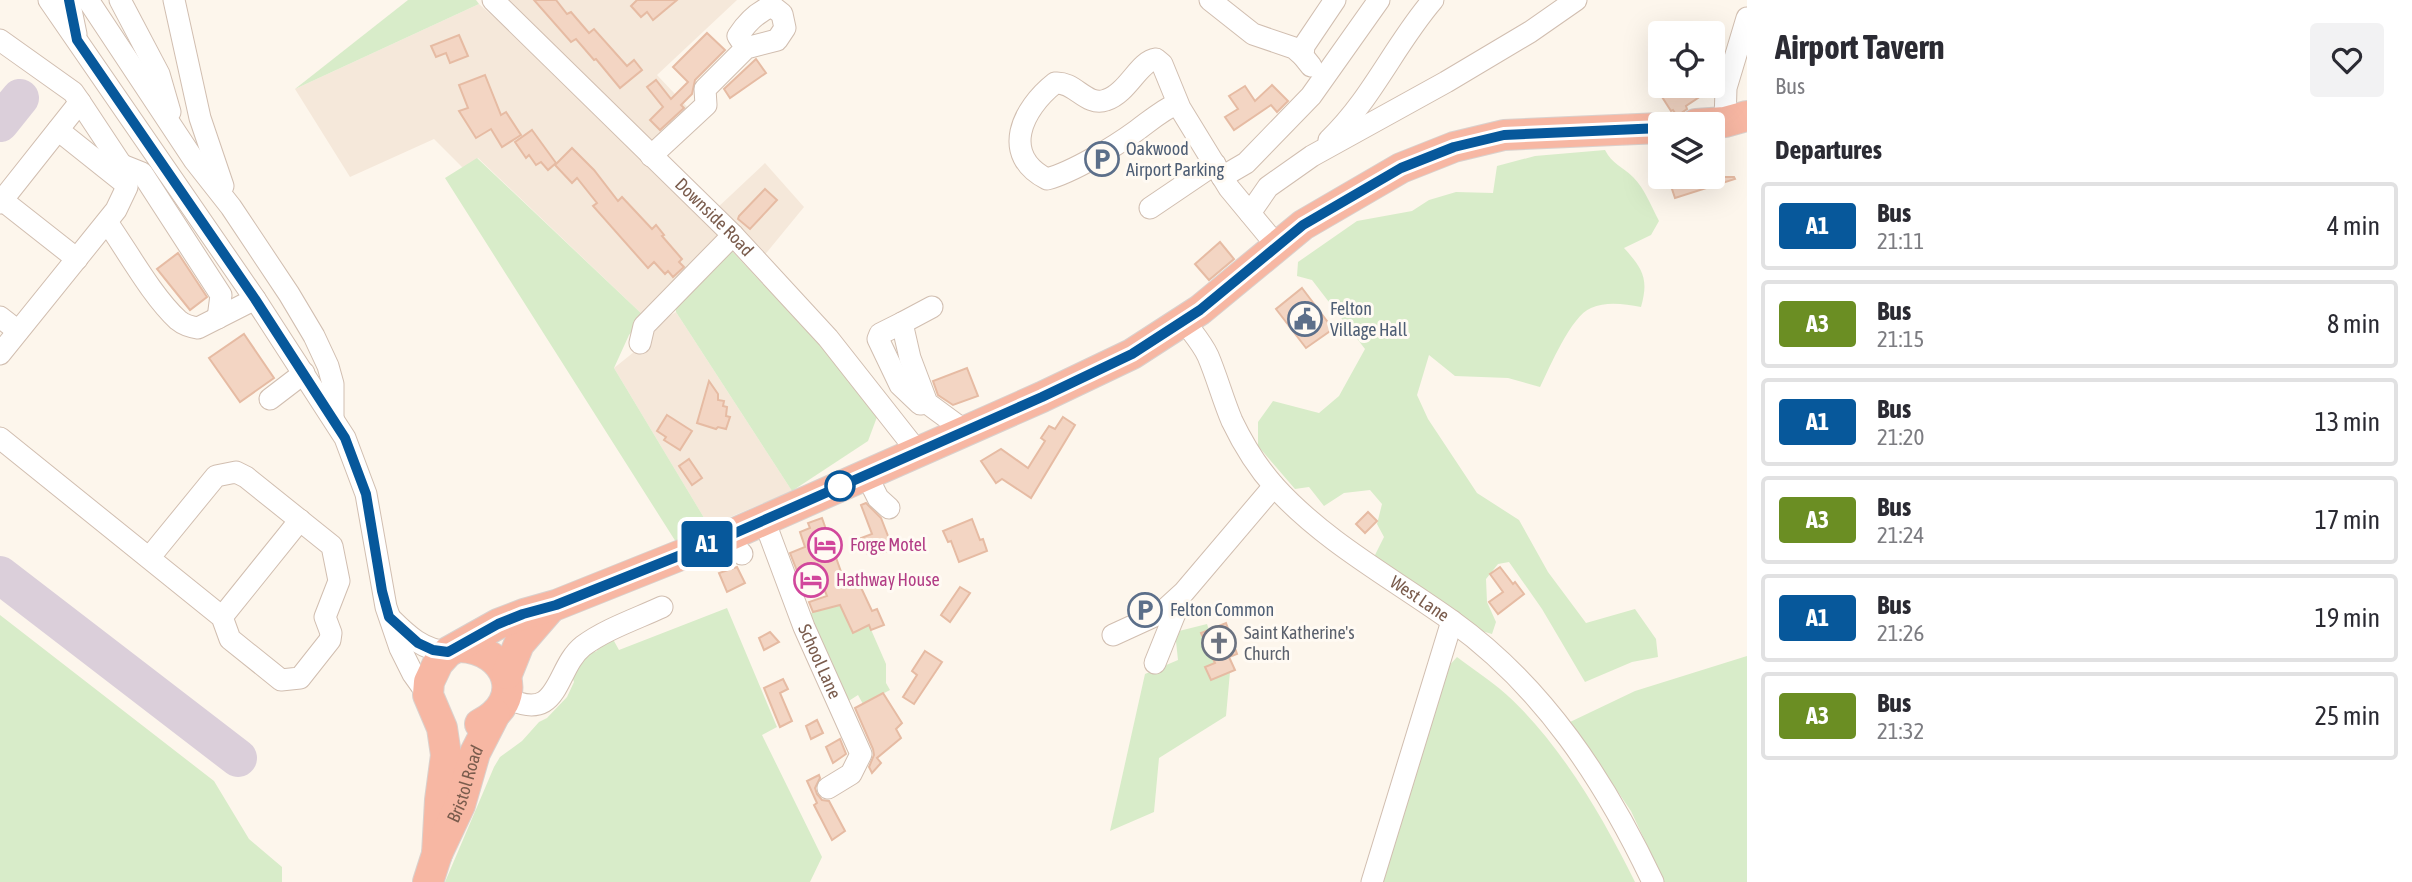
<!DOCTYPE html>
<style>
body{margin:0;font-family:"Asap Condensed",sans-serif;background:#f2f2f3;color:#2b2b33;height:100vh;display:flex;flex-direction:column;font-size:26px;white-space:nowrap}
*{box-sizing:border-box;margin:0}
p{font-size:23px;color:#7c7c81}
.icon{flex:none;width:38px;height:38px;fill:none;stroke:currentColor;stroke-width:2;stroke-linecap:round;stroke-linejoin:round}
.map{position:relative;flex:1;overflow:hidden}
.sheet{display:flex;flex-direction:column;background:#fff;width:665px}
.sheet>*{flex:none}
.badge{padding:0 14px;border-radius:5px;font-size:24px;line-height:46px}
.fabs{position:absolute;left:1648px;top:21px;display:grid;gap:14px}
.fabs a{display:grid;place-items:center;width:77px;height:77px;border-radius:7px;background:#fff;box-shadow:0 7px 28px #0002;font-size:35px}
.map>.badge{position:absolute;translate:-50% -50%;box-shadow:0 0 0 4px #fff}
h2{padding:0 28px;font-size:26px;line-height:63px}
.round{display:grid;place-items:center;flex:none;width:74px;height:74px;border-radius:7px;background:#f2f2f3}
.head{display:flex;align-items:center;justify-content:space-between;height:119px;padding:0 28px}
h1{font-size:33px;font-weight:700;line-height:52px}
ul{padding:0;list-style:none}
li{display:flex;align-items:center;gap:21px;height:88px;margin:0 14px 10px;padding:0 14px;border:4px solid #e1e1e2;border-radius:7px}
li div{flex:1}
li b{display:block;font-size:26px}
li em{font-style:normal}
li .badge{min-width:77px;font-weight:700;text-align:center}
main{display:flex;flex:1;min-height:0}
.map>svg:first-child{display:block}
</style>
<main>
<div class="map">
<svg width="1747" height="882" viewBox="0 0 1747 882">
<rect width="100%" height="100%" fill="#fdf6ec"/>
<g fill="#f5e8da">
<path d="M506,0H737L657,75L692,112L656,148Z"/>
<path d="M479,4L659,163L722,239L645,317L478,158L463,168L434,139L350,177L295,89Z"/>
<path d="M765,163L804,207L763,257L715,210Z"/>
<path d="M676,312L792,491L709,526L614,368L644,344L666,318Z"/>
</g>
<g fill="#d8ecc9">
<path d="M408,0H476L479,4L295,89Z"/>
<path d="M1605,150C1612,164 1623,167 1633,177C1645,189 1651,206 1659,221L1651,235L1624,248C1643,269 1649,279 1641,307C1624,304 1607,301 1591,308C1571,316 1550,367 1540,387L1508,378L1455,376L1429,355L1417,395L1428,419L1477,493L1519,520L1548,572L1586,623L1635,609L1656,639L1658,657L1632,662L1585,682L1542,609L1509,562L1498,564L1486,579L1487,602L1496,622L1492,634L1478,630L1451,607L1372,561L1384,537L1377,524L1382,504L1370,490L1344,493L1324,506L1309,487L1295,489L1258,446V422L1273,401L1319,413L1339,396L1365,349L1312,280L1297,276L1298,262L1357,221L1412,211L1429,200L1456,192L1493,193L1497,166L1535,156Z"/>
<path d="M477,158L645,317L629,335L614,368L709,526L676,542L445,178Z"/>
<path d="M731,250L880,409L868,441L792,491L676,312L675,299Z"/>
<path d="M840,605L853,633L869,625L886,664V683L890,690L863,704L858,695L844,704L803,615Z"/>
<path d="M727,608L777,727L762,735L822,857L810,882H445L494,767L500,757L522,741L539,722L547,718L567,697L574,682L572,676L585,655L597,651L598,647L609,638L614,641L619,650Z"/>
<path d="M0,615L214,781L249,839L282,867V882H0Z"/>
<path d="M1207,624L1209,630L1201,633L1215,663L1205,667L1211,679L1230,672L1226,716L1159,758L1154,812L1110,831L1145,674L1178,660L1175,632Z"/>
<path d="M1747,656V882H1664L1631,811L1570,722L1635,691Z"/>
<path d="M1457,657C1471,668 1487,678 1500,689C1556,736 1603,817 1635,882H1381L1447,668Z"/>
</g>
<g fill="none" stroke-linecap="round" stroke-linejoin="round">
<g stroke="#dbcfda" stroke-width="38">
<path d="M0,123L20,98"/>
<path d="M0,575L238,758"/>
</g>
</g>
<g fill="#f3d5c3" stroke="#e6bba3" stroke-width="2">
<path d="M534,0H556L567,14L571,12L589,33L594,29L627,66L634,60L642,70L620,88L596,59L594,60L576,39L571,42Z"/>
<path d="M637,0H677L653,20L647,12L641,17L631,6Z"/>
<path d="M707,33L725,50L695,80L692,94L681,105L684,108L660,130L650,120L663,107L647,87L656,80L671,99L688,82L673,67Z"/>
<path d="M459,35L468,56L450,63L446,53L436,57L431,46Z"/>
<path d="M756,59L766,73L730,98L724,89Z"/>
<path d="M485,75L501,115L506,112L521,135L502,147L491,129L476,138L459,111L468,108L459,85Z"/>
<path d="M1272,85L1288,101L1277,112L1271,105L1234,130L1225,117L1238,109L1229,96L1245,86L1255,101Z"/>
<path d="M1655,86H1695L1701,96L1686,106L1687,109L1677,116L1673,110L1671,111Z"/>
<path d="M532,130L556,163L548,170L541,162L536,165L529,155L526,158L515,142Z"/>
<path d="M572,148L594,170L618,201L622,197L652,229L656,225L664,235L662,236L682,259L679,262L684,267L673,277L668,271L665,274L654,262L648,268L593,206L597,203L577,178L572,183L555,165Z"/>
<path d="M1668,177H1734L1735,179L1675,198Z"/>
<path d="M765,189L777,200L750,229L738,219L739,216Z"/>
<path d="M1220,242L1234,259L1209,280L1195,264Z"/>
<path d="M178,253L207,297L190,310L157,269Z"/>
<path d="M1302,288L1333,329L1306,348L1276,309Z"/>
<path d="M244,334L274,378L240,402L209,358Z"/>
<path d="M967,368L978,396L953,405L938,395L933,381Z"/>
<path d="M709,381L718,394V400L724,401L723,406L727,407L726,416L730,417L726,429L718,427L716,429L697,423Z"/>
<path d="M667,415L692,431L680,450L664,440L666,437L657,431Z"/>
<path d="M1063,417L1075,425L1031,498L1002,479L996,483L981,461L1001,449L1028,468L1045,441L1041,438L1049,426L1055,429Z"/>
<path d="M689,459L702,478L692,485L679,466Z"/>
<path d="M866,503L881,518L893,549L882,553L876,550L867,553L861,538L872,534L861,505Z"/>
<path d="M1368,512L1377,521L1365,533L1356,524Z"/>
<path d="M822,518L845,583L857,579L872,611L877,609L884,625L871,630L869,625L853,633L840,605L813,612L809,602L827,596L818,574L801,581L790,553L805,547L800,532L810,528L808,523Z"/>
<path d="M972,519L980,540L983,539L987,551L959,562L951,541L948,542L943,531Z"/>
<path d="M737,567L745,583L727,592L719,573Z"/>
<path d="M1500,567L1513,584L1515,582L1524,594L1498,614L1489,602L1503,592L1490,574Z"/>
<path d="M960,587L970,593L950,622L941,615Z"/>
<path d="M1226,623L1237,654L1229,657L1235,670L1211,680L1205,667L1215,663L1201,633Z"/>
<path d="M770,632L779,642L764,650L759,638Z"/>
<path d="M925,651L942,662L914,704L903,697L917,675L912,671Z"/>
<path d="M783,679L788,689L780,693L792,721L780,727L764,688Z"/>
<path d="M883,693L902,723L896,729L901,738L877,758L881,763L872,773L869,767L874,755L873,749L855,708Z"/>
<path d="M817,720L823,733L811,739L806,726Z"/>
<path d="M840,739L846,754L833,763L826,747Z"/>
<path d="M819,775L820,778L815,788L817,794L822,800L829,801L845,831L832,840L814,805L817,803L807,781Z"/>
</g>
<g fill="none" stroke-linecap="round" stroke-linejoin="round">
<g stroke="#d1beb0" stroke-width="23">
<g id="minor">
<path d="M49,0L255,299L345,438L366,494L386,607L400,648L413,674L428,695"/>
<path d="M69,0L76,34"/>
<path d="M88,0L194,160L231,207L289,294L314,336L328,366L333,384V418"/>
<path d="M120,0L159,74L170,112"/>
<path d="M174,0L200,118L223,186"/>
<path id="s1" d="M493,0L733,235L828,338L917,451"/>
<path d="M1210,0L1253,34L1294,48L1303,56"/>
<path d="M0,40L73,92L80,102L125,170L127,187L116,210L0,354"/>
<path d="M1311,66L1303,56L1304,46L1335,0"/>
<path d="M1178,103C1162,110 1150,121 1136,131C1114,147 1073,172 1047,179C1000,155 1022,109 1055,83C1075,81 1086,107 1106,100C1128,93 1139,61 1156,59L1162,64L1180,108L1229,188L1277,246"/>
<path d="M1725,122L1726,88L1747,18"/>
<path d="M58,130L127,185"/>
<path d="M1329,140C1372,99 1395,44 1433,0"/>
<path d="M651,156L706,105L705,89L746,48L738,36C747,22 757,12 772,6L782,14L785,28L777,40L746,48"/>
<path d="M122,165L142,173L221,295L218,318"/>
<path d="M1222,177L1246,163L1311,96L1379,0"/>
<path d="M2,200L77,259"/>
<path d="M0,203L80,102"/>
<path d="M1150,208L1215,164"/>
<path d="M1250,213L1268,187L1312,156L1446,82L1530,32L1576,0"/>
<path d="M107,222C128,252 152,296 178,320C184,325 191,327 198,328L255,299"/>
<path d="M932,307L902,323L910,358L927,403L965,431"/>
<path d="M0,317L18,331"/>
<path id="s2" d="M1184,321C1192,332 1202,343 1208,356C1217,377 1223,400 1232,421C1243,444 1258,468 1275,487C1325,542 1392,578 1452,621C1544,687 1605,781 1653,882"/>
<path d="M902,323L880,334L878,339L900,385L920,404L927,403"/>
<path d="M640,343L644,326L733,235"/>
<path d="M270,399L304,373"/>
<path d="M0,438L222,617L230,639L281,680L300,678L330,640L331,633L325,617L339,581L332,546L246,477L236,472L216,476L149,558"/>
<path d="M866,474L878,498L889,508"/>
<path id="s3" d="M764,520L804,627L861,754L851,774L828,788"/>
<path d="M726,537L742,554"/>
<path d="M222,617L300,520"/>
<path d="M391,619C408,636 423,650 448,652"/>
<path d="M1113,635L1161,613L1184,592L1274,486"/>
<path d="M1155,663L1180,601"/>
<path d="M505,697C561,726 554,669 583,646C606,629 636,619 662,607"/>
<path d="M1372,882L1452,621"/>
</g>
</g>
<g stroke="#dad1cd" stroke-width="32">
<g id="highway">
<path d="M1696,124L1725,122L1747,116"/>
<path d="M460,647C509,649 527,701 480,724"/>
<path d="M507,674L519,644L551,607"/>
<path d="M437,854L440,800L446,755L442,728L428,695L429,682L438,663L448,652L498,624L524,614L556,605L726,537L1042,397L1132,354L1200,310L1303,225L1401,168L1454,147L1504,135L1661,128"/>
<path id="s4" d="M428,882L437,854L460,805L475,753L495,714"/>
</g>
</g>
<use href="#minor" stroke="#fff" stroke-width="21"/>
<use href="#highway" stroke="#f7b7a3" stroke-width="30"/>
</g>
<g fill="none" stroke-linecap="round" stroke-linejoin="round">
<g stroke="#fff" stroke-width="16">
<path id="line" d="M69,0L77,40L255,299L345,438L366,494L382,591L389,617L418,643L433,650L448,652L498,624L523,614L556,605L726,537L1042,397L1132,354L1200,310L1303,225L1401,168L1454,147L1504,135L1661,128"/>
</g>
<use href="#line" stroke="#07589b" stroke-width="10"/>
</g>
<defs>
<g id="parking-ring" transform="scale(1.75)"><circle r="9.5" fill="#fffaf3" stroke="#5c6f8a" stroke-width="1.5"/><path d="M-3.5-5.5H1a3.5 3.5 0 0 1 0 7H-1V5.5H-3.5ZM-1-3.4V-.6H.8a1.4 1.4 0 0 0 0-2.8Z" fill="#5c6f8a"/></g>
<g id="civic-ring" transform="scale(1.75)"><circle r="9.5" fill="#fffaf3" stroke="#5c6f8a" stroke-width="1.5"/><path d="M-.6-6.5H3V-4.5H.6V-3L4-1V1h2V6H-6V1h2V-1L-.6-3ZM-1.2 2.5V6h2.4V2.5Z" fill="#5c6f8a"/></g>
<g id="hotel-ring" transform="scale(1.75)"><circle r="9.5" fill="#fffaf3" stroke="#d1479c" stroke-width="1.5"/><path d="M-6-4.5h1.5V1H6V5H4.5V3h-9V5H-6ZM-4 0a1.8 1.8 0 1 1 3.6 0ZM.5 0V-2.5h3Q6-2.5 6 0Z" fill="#d1479c"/></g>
<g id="church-ring" transform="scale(1.75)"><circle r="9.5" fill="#fffaf3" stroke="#6b7280" stroke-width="1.5"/><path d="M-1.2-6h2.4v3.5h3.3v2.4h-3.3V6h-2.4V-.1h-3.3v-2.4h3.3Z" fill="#6b7280"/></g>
</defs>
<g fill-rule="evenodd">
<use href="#parking-ring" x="1102" y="159"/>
<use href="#civic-ring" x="1305" y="319"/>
<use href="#hotel-ring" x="825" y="545"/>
<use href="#hotel-ring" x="811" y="580"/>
<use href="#parking-ring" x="1145" y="610"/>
<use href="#church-ring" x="1219" y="643"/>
</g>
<circle fill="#fff" stroke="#07589b" stroke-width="3.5" cx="840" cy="486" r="14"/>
<g text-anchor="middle" stroke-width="6" stroke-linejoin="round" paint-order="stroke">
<g font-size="18" fill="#4e5e75" stroke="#fffaf3" text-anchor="start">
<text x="1126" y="155">Oakwood<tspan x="1126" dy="21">Airport Parking</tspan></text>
<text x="1330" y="315">Felton<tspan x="1330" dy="21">Village Hall</tspan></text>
<text x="1170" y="616">Felton Common</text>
</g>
<g font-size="18" fill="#7a5c4d" stroke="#fffaf3">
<text dy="6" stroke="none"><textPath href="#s1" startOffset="310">Downside Road</textPath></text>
<text dy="6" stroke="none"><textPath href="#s2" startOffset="374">West Lane</textPath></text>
<text dy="6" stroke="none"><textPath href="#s3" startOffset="152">School Lane</textPath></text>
<text dy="6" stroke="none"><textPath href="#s4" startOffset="105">Bristol Road</textPath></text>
</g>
<g font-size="18" fill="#b23c85" stroke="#fffaf3" text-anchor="start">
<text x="850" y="551">Forge Motel</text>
<text x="836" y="586">Hathway House</text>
</g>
<g font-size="18" fill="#5b616d" stroke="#fffaf3" text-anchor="start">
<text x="1244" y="639">Saint Katherine's<tspan x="1244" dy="21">Church</tspan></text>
</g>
</g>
</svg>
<div class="fabs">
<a><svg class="icon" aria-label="locate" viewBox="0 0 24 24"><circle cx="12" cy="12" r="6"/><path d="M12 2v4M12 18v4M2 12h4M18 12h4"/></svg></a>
<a><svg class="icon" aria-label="layers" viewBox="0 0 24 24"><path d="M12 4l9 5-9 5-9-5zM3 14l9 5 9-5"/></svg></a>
</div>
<b class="badge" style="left:707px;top:544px;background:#07589b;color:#fff">A1</b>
</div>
<section class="sheet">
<div class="head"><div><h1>Airport Tavern</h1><p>Bus</p></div><a class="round"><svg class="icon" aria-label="heart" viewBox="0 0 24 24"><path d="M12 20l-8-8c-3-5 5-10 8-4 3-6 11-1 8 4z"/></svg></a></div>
<h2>Departures</h2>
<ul>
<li><span class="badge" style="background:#07589b;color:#fff">A1</span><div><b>Bus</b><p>21:11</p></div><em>4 min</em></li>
<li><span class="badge" style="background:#6b8e23;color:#fff">A3</span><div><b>Bus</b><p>21:15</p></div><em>8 min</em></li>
<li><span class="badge" style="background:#07589b;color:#fff">A1</span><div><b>Bus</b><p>21:20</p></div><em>13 min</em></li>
<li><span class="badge" style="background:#6b8e23;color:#fff">A3</span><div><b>Bus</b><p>21:24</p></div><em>17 min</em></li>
<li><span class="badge" style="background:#07589b;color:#fff">A1</span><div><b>Bus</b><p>21:26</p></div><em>19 min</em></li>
<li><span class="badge" style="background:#6b8e23;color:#fff">A3</span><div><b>Bus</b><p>21:32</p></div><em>25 min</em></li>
</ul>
</section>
</main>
